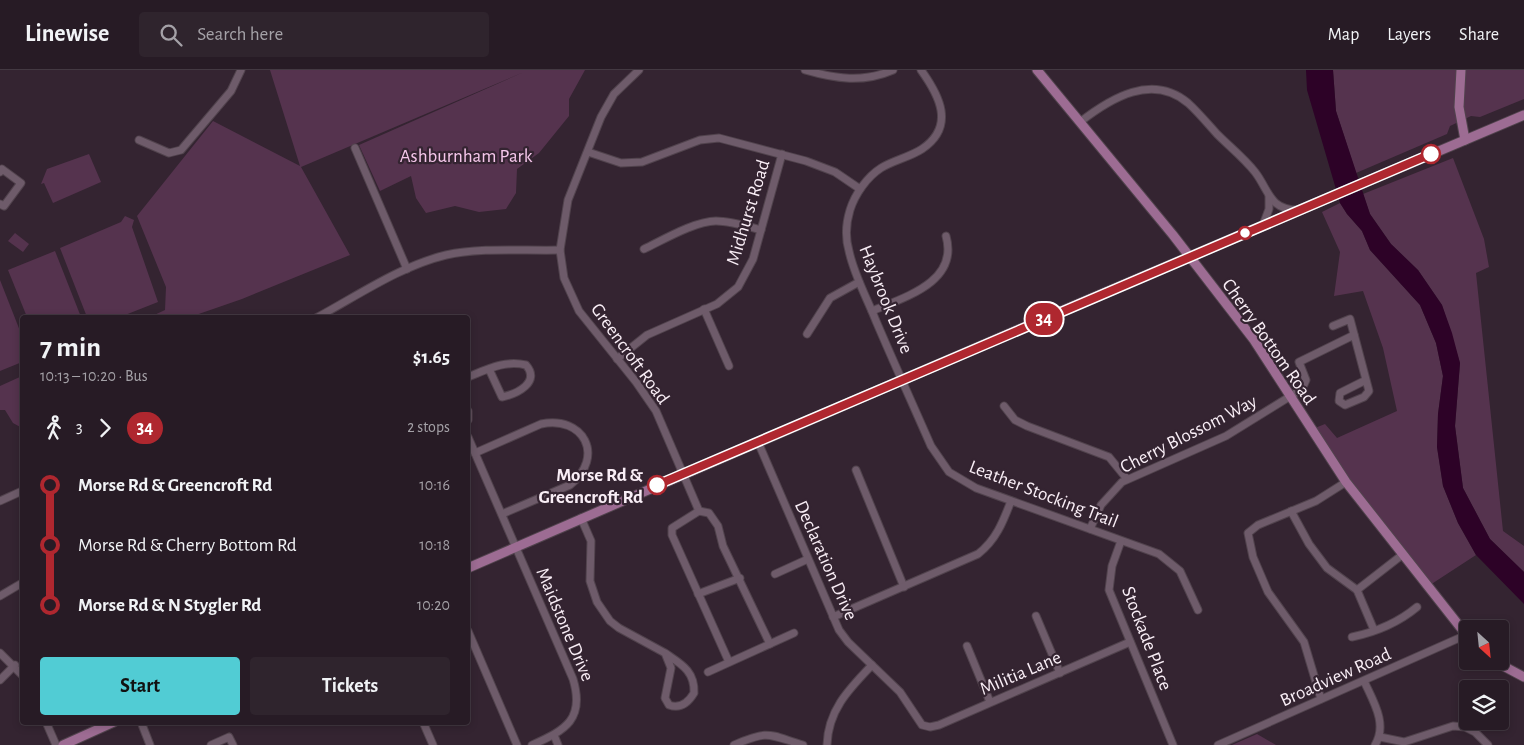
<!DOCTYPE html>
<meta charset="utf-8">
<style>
body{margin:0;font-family:"Alegreya Sans",sans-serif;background:#2f242d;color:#f1f3f6;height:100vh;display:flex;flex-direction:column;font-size:19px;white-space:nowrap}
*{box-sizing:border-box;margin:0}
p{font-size:16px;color:#a4a1a7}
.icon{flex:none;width:28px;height:28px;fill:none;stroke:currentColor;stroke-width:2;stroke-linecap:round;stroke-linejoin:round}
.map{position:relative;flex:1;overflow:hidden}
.details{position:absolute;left:20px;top:245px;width:450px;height:410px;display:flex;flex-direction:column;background:#271b25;border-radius:5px;box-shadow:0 2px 8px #0003,0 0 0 1px #433942}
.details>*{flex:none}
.badge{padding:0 10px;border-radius:16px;font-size:18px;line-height:32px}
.needle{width:32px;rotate:153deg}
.buttons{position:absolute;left:1459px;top:550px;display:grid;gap:10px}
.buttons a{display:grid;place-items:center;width:50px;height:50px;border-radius:5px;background:#271b25;box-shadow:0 2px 8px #0003,0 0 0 1px #433942;font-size:25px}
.map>.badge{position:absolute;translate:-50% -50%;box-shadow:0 0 0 2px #fff}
.legs{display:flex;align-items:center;gap:8px;height:55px;padding:0 20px;font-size:16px}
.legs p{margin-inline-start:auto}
.overview{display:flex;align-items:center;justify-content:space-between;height:85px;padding:0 20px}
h1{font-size:28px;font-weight:700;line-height:38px}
.action{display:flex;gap:10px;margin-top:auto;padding:10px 20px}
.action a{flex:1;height:58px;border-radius:5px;background:#51ccd4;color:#111;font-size:20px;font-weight:700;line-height:58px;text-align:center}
.action a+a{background:#2f242d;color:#f1f3f6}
ul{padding:0 20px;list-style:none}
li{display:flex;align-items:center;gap:18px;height:60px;font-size:19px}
li i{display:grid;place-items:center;width:8px;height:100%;margin:0 6px;background:currentColor}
li i::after{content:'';width:12px;height:12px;margin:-6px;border:4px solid;border-radius:50%;background:#271b25}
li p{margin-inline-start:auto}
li:first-child i{background:linear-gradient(#0000 50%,currentColor 0)}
li:last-child i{background:linear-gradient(currentColor 50%,#0000 0)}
header{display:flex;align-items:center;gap:30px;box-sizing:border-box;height:70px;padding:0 25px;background:#271b25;border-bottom:1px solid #433942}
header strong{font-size:24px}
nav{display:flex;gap:28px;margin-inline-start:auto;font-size:18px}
.search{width:350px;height:45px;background:#2f242d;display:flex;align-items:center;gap:12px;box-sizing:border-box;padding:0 18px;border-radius:5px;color:#a4a1a7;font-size:19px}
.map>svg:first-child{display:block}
</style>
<header>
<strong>Linewise</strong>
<div class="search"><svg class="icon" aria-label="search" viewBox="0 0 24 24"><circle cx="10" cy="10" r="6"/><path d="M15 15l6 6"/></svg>Search here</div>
<nav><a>Map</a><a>Layers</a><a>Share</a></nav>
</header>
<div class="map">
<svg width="1524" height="675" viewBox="0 0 1524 675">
<rect width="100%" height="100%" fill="#342431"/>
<g fill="#55334e">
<path d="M270,0H585L569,29V46L539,83L517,99L516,123L506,139L479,142L455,136L426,143L416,128L411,106L380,121L359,75L524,2L301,97L350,185L242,229L190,247H150L165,240L166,217L137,146L213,51L300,96Z"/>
<path d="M1333,0H1524V29L1480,47L1471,46L1450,56L1447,64L1356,103L1336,41Z"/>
<path d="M89,84L101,112L53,133L44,113L41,114L47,99Z"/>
<path d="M1453,88L1484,169L1489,197L1476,203L1503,461L1524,476V502L1490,469L1463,418L1455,356L1460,293L1442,235L1418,200L1391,174L1370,144L1363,124Z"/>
<path d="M1340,133L1347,144L1362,161L1370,180L1420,235L1436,273L1443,306L1438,344L1437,377L1443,416L1458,453L1476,485L1430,515L1365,431L1315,358L1325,354L1337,368L1397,341L1383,278L1363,221L1334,226L1340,182L1322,142Z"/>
<path d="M125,146L134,150L132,157L158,232L120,247H87L60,178L121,152Z"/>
<path d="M15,163L29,174L23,182L8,171Z"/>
<path d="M55,181L81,247H27L8,200Z"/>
<path d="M0,210L22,266V292L0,301Z"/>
<path d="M22,306V358L13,353L5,340H0V316Z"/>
<path d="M1257,664L1276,675H1232Z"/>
</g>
<path fill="#2d0227" d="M1306,0H1333L1336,41L1370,144L1391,174L1418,200L1442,235L1452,263L1460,293L1455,356L1463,418L1490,469L1524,502V534L1476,485L1458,453L1443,416L1437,377L1438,344L1443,306L1436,273L1420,235L1370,180L1362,161L1347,144L1340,133L1307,20Z"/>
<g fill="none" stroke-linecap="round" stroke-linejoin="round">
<g stroke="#51434d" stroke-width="9">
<g id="minor">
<path d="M639,0L614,24L601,47L568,130L560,180L564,208L579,241L636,312L656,341L699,441"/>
<path d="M805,0C836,9 863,13 893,0"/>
<path d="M921,0C939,25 956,56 922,79C910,87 894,90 881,98C867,107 855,124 850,140C846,153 845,167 849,181C854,205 867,228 876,251C894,293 913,335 931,376L949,402L976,418L1159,484L1180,501L1198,540"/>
<path d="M1080,52C1111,28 1152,3 1188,33C1198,42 1208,54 1217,64C1230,77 1244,88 1255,102C1269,120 1269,140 1298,140"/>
<path d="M139,70L169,83L181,80L231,21L241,0"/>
<path d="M355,78L407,199"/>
<path d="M588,82L621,93L642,92L700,70L719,68L806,91L835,102L860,119"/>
<path d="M0,102L2,99L21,113L4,136L0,134"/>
<path d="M1263,155L1269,139V126"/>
<path d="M644,179C663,170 695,151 716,151C731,151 746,156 761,160"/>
<path d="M704,239L729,296"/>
<path d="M872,241C905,227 959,212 946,166"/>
<path d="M316,248C357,226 400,196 446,185C481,177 525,181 560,180"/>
<path d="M1333,256L1350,249L1369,321L1364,327L1345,335L1339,331L1340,323L1366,310"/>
<path d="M807,264L830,228L859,212"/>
<path d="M617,289L647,265L717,234L738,217L753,189L782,84"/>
<path d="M468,307C488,299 505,290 526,295C541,312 517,324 502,327L489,299"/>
<path d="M1004,336L1015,350L1027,356L1109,387L1127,409"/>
<path d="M468,341V350"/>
<path d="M468,367L573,609C585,649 566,660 532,675"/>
<path d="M758,372L839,560L848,572L900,622L922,655L930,657L939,655L1130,572"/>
<path d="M475,383L541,354C583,345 606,386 570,415L502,444"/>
<path d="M856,400L904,517"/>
<path d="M0,431L22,421"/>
<path d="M699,441L672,458V465L729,592"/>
<path d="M699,441L709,443L718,456L723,476L770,574"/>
<path d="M1291,441L1309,474L1327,498L1357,520L1374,560"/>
<path d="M581,448L591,471L590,511L597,532L610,551L619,558L665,583L671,598L665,628L669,635C680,639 688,633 694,623C695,601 681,594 665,583"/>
<path d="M1090,459L1101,435L1122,412L1226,366L1302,319L1306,310L1299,292L1354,265"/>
<path d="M1121,471L1112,496L1109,520L1173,675"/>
<path d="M775,504L808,489"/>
<path d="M1357,520L1402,485"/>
<path d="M698,524L740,508"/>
<path d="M0,526L22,513"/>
<path d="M1036,546L1060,603"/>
<path d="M833,547L978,484C996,470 1003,452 1011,431"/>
<path d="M468,561L517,675"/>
<path d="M1352,567C1376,562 1399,552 1417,537"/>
<path d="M967,576L990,632"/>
<path d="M0,583L22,605"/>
<path d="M708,602L794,563"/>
<path d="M0,610L15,595"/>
<path d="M1364,611C1373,631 1388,654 1375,675"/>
<path d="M1321,629L1304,572L1268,522L1253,487L1248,463L1258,455L1316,431L1346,412"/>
<path d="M46,652L56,675"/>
<path d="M141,652L150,675"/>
<path d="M423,652L433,675"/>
<path d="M554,665L558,675"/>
<path d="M1380,667L1404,672L1453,656L1465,657L1475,662L1488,675"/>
<path d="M211,675L229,667L233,675"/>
<path d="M734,675C770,659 769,665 803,675"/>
<path d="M827,675C828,640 849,619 872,595"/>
<path d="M1218,675L1466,565"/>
</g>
</g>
<g stroke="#51434d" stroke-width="11">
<g id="major">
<path d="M1037,0L1173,165L1254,270L1346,412L1468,567"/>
<path d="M1461,0L1459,37L1465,70"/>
<path d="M468,498L1059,242L1524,45"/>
<path d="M1494,591L1524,607"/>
<path d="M63,675L114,652"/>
</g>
</g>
<use href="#minor" stroke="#6e5b6a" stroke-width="7"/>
<use href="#major" stroke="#9d6c93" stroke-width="9"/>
</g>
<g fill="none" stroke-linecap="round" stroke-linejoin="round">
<g stroke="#fff" stroke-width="11">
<path id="line-1" d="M657,415L1431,84"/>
</g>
<use href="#line-1" stroke="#af272f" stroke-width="8"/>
</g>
<g fill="#fff" stroke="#af272f" stroke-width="2.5">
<circle cx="1431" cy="84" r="9"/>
<circle cx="1245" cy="163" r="6"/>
<circle cx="657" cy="415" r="9"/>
</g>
<g text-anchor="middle" stroke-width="4.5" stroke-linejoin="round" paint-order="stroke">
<g font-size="19" fill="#f6c7eb" stroke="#342431">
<text x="466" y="92">Ashburnham Park</text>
</g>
<g font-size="19" fill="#f9eef6" stroke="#342431">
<text transform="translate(747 142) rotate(-73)" y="7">Midhurst Road</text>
<text transform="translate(887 229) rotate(68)" y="7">Haybrook Drive</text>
<text transform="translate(1270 271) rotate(55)" y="7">Cherry Bottom Road</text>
<text transform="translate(631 283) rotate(54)" y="7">Greencroft Road</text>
<text transform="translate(1188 363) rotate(-27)" y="7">Cherry Blossom Way</text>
<text transform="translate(1044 423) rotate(21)" y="7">Leather Stocking Trail</text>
<text transform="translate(827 490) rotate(66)" y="7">Declaration Drive</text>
<text transform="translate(566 554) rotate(67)" y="7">Maidstone Drive</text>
<text transform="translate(1148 568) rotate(69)" y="7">Stockade Place</text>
<text transform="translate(1020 602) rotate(-23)" y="7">Militia Lane</text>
<text transform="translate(1335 606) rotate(-24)" y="7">Broadview Road</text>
</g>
<g font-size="19" font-weight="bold" fill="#f9eef6" stroke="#342431" text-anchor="end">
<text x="643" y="411">Morse Rd &amp;<tspan x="643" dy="22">Greencroft Rd</tspan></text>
</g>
</g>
</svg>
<div class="buttons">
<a><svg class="needle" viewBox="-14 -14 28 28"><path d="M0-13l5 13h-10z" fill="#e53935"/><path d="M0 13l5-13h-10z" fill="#a4a1a7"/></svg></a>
<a><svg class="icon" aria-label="layers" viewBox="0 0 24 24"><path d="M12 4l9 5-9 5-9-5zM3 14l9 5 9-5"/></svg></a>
</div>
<b class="badge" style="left:1044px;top:249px;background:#af272f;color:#fff">34</b>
<section class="details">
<div class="overview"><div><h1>7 min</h1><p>10:13 – 10:20 · Bus</p></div><b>$1.65</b></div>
<div class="legs"><svg class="icon" aria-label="walk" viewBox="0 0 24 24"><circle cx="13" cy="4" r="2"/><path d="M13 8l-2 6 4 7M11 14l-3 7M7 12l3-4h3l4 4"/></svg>3<svg class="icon" aria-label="forward" viewBox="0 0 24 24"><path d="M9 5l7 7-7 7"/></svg><b class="badge" style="background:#af272f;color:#fff">34</b><p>2 stops</p></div>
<ul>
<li><i style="color:#af272f"></i><b>Morse Rd &amp; Greencroft Rd</b><p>10:16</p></li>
<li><i style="color:#af272f"></i><span>Morse Rd &amp; Cherry Bottom Rd</span><p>10:18</p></li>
<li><i style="color:#af272f"></i><b>Morse Rd &amp; N Stygler Rd</b><p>10:20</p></li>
</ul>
<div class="action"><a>Start</a><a>Tickets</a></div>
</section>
</div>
